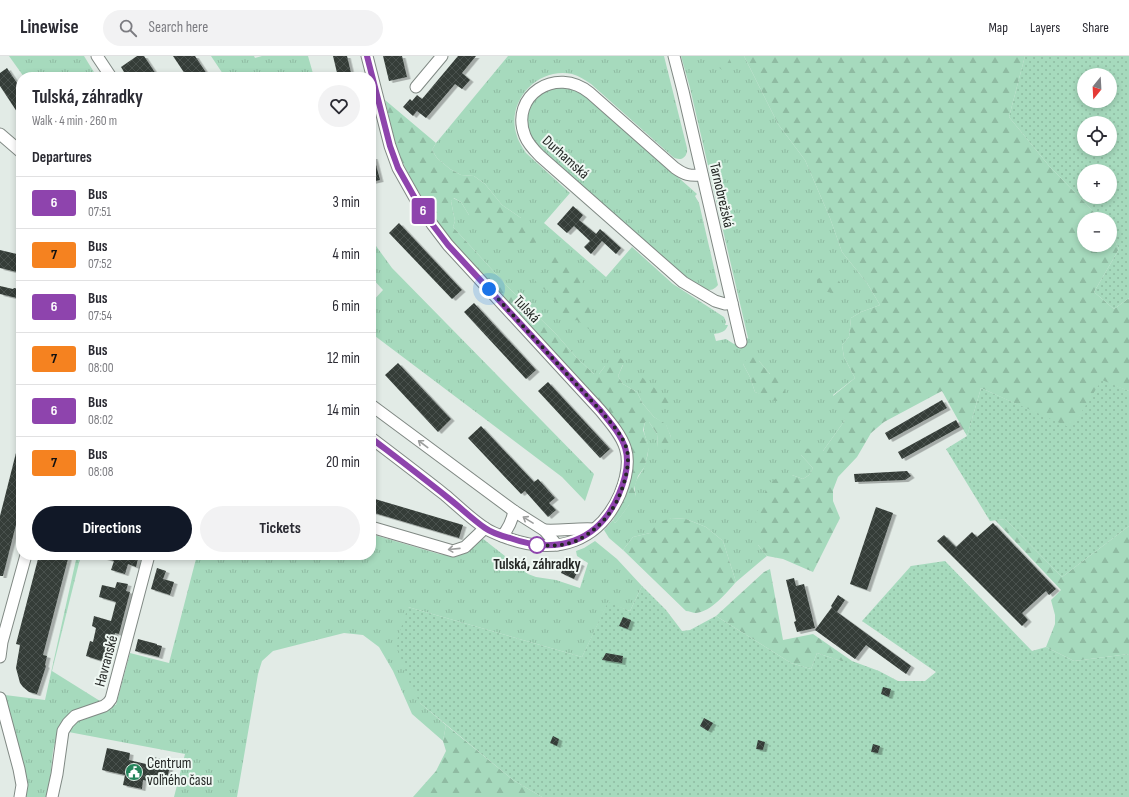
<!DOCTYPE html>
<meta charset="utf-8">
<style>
body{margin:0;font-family:"Sofia Sans Condensed",sans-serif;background:#f2f2f3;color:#2b2b33;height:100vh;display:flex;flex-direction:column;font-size:15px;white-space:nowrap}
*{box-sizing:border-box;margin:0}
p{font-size:13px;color:#7c7c81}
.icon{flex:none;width:22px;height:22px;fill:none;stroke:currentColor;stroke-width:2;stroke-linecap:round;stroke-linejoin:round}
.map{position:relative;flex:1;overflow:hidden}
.details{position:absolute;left:16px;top:16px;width:360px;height:488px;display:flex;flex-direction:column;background:#fff;border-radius:16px;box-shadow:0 2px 6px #0003}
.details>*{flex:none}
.badge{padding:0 8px;border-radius:3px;font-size:14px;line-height:26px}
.needle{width:26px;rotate:198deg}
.fabs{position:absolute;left:1077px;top:12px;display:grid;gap:8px}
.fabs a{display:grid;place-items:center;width:40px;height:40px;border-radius:50%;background:#fff;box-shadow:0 2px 6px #0003;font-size:20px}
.you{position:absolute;width:20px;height:20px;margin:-10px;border:3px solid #fff;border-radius:50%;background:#1a73e8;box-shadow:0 0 0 6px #1a73e833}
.map>.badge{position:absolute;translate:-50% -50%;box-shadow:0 0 0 2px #fff}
h2{padding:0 16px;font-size:15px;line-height:36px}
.round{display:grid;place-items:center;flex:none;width:42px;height:42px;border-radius:21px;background:#f2f2f3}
.summary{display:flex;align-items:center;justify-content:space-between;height:68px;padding:0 16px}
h1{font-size:19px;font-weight:700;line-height:30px}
.cta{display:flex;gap:8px;margin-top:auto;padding:8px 16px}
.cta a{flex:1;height:46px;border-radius:24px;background:#111827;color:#fff;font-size:16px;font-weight:700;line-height:46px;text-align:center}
.cta a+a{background:#f2f2f3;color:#2b2b33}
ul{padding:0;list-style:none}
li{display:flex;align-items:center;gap:12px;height:52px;padding:0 16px;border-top:1px solid #e1e1e2}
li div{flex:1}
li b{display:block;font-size:15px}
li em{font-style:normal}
li .badge{min-width:44px;font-weight:700;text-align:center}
header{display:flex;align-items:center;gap:24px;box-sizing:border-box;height:56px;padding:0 20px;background:#fff;border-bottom:1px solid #e1e1e2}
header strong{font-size:19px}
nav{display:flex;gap:22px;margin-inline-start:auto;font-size:14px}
.search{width:280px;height:36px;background:#f2f2f3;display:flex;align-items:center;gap:10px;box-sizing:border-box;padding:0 14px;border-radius:22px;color:#7c7c81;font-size:15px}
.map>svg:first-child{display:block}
</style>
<header>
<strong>Linewise</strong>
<div class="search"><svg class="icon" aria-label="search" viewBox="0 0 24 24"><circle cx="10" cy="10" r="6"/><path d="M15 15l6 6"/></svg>Search here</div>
<nav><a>Map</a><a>Layers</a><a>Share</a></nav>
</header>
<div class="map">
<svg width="1129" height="741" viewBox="0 0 1129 741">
<defs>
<pattern id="grass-tufts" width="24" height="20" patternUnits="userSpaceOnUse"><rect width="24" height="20" fill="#a6dabd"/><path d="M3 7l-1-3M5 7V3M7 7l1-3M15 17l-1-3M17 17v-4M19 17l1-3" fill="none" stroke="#8fbba2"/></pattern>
<pattern id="forest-firs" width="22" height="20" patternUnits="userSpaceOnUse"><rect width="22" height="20" fill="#a6dabd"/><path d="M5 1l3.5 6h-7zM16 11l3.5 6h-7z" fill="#8fbba2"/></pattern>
<pattern id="garden-dots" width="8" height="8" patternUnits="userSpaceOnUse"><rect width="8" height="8" fill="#a6dabd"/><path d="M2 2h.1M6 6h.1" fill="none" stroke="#8fbba2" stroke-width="1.8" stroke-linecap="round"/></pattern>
<pattern id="building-cross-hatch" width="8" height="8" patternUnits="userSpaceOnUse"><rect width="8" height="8" fill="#363e39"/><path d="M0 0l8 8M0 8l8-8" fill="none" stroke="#4a514d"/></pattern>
<filter id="shadow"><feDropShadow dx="3.5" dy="2" stdDeviation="0" flood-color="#0004"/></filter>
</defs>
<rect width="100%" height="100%" fill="#e2ebe6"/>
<g fill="url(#grass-tufts)" fill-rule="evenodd">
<path d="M9,0H84L97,21H24Z"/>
<path d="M211,0H254L255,2L262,0H308L314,21H225Z"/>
<path d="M508,0H664L687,92C688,101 681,106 673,101L591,28C585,24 579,20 572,18C538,11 507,44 516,77C518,85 522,91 526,97L570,137L544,167L606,221L632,191L673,228L724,261L726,266L725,269H728C726,276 720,277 714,278L716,285L726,283L734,288L748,282L690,32L681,0H744L778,68L805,104L830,162L842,196L867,227L880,249L861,256L851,262L849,281L842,289L844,301L855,322L833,339L845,364L823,395L801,399L813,412L809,419L803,423L792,419L758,489L767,500L762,504L736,526L723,485L706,471L686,463L671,462L650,477L633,481L623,494L609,482L604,474L613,464L615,467C623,458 628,449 636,440C631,422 643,420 646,405C647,401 649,395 648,390C646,379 642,378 645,366H649L657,378L658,391L671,381L666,369L654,361L643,348L637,336L623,328L618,320L623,309L605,310L599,318H594L576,301L556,278L508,231L453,171L455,165L451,145L453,142L461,146L469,159L521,162L502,149L485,128L474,120L461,119L450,113L437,102L432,94L436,87ZM759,305L770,318L764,339L755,336L750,321L743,308Z"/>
<path d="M562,30L582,36L697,138L695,140L699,147L718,229C714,234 710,235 703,233L675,213L534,86L528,74L527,60L532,46L541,36Z"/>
<path d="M371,183L392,212L594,418L585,445L562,421L371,277V247L383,234L371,221Z"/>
<path d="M371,478L439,498L452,500L482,482L528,518L536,521L556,524L580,532L588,507L577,500L576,495L584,492L595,485L617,503L642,530L630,555L608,547L582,601L408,551L420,647L446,669L443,685L412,658L393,615L379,591L363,579L344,577L273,595L262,605L258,618L237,741H174L185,698L58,674L53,695L50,724L46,741H25L27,726L5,639L45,644L77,499H81L52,615L100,645L116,649L130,597L169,607L197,499H371Z"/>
</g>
<g fill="url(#forest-firs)">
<path d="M713,0H728C731,6 735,13 731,20L718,11Z"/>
<path d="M744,0H1025L1009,61L1050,111L1101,163H1084V189H1110V175L1119,193L1094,236L1114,253L1129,242V335L1102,325L1071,373L981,332L967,380L942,335L884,366L871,377L857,401L838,421L833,434V445L840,462L813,516L783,503L767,500L758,489L755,462L768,428L780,420L792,419L803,423L809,419L813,412L801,399L804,392L823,395L845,364L833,349V340L855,322L844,301L842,289L849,281L851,262L861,256L880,249L867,227L842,196L830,162L805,104L778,68Z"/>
<path d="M385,44L436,87L432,94L437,102L450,113L461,119L474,120L485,128L502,149L521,162L540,180L538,186L515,190L494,183L469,159L461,146L454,142L451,145L455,165L453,171L508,231L556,278L576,301L594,318H599L605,310L617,301L622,303L624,306L618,320L623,328L637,336L643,348L654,361L666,368L671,381L667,393L662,394L658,391L657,378L649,366H645L643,374L649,391L645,410L638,420L634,433L636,440L635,446L629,449L621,460L615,467L613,464L622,446L631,422L632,400L458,192L433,160L411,123L397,95Z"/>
<path d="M553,198L562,199L581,213L584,222L580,233L592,253L590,265L593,272L590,274L577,264L570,265L563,264L559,259L557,249L551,236L540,231L535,225L536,216L553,218L552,213L548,202Z"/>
<path d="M826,220C834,221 840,223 842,231L837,238L823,235L817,230V223Z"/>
<path d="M753,301L759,305L770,318L782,325L786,339L783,345H775L755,336L750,321L743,308L746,304Z"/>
<path d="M637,317L670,345L671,351L668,352L663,347C660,348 656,349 653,348C642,345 638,329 635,318Z"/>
<path d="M671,462L686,463L706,471L723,485L736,526C727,536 711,556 696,557C693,557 689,555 686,555L623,494L633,481L650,477L657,467Z"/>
<path d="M1005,463L1062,521L1129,470V598L1074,605L1046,591L1055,568V559L1051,544L1061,534L995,464Z"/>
<path d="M770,513L783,584L813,578L852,605H841L817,597L811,613L791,607L716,560L764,516Z"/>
<path d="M446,669L513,724L542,741H413L436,715L446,695L443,685Z"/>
</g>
<g fill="url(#garden-dots)" fill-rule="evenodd">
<path d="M1025,0H1129V242L1114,253L1094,236L1119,193L1110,175V163H1101L1050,111L1009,61ZM1084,19H1110V45H1084ZM1084,67H1110V93H1084ZM1084,115H1110V141H1084Z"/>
<path d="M1102,324L1129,335V470L1062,521L1005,463L990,465L946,393L967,380L981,332L1071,372Z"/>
<path d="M945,505L1032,595L1046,591L1074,605L1129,598V741H542L513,724L420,647L409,626L396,587L408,551L582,601L608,546L630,555L642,530L666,554L682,575L690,574L716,560L791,607L811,613L817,597L841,605H852L879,615L898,625H925L936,616L862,565L911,510Z"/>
</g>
<g fill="url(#building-cross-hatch)" filter="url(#shadow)">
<path d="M137,0H144L158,21H127L121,11Z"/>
<path d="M173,0H195L209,21H187Z"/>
<path d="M333,0H347L352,21H338Z"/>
<path d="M383,0H402L407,21L389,25Z"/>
<path d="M458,0H476L462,17L470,24L462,33L455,28L426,62L417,55L413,60L403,51L410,43L412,45L417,39L422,43Z"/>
<path d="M7,12L21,33V62L0,30V17Z"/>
<path d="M371,101H374L380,124L371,126Z"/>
<path d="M573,150L583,159L579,164L596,178L600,173L621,192L616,198L602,185L591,198L584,191L590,185L574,170L567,177L557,168Z"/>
<path d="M399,167L462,234L452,243L389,177Z"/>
<path d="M0,194L21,199V217L0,212Z"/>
<path d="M0,230L13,233L14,232L21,233V243L0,238Z"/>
<path d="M474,247L536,314L526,323L464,256Z"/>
<path d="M398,307L451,363L438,376L385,319Z"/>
<path d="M548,326L610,393L600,402L538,335Z"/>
<path d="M942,344L947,352L889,384L885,377Z"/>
<path d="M956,364L960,371L902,403L898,396Z"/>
<path d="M481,370L534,426L538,423L555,442L549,447L556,454L548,461L525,435L521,438L468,382Z"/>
<path d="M18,389H21V449L3,520H0V460Z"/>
<path d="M907,415L911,420L905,424L855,426L854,418Z"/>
<path d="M375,443L463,469L459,482L371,456Z"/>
<path d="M876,451L893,457L867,534L850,528Z"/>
<path d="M993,467L1056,533L1049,539L1046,535L1022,557L1028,564L1022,570L937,485L944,479L956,491L972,476L977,481Z"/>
<path d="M39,499H69L43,599L47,600L45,609L46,610L37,638L29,636L23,631L20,627L16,612L20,589L16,588Z"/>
<path d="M100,499H120L129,502L130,499H139L136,511L128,508L125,518L111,514L114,505L100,501Z"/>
<path d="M568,502L581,508L574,523L561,517Z"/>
<path d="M157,512L166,515L163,523L174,526L170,539L151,533Z"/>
<path d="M794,522L796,530L804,528L815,572L797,576L794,566L796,565L786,524Z"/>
<path d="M117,526L128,528L126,535L130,536L119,578L115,577L111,592H109L105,606L86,600L90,585L93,586L96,572L92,570L94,560L111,565L116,546L99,541L102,529L115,532Z"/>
<path d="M838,539L845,544L837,556L911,610L906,618L866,589L855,603L815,574L832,551L831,550Z"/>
<path d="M623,561L631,564L628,573L619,570Z"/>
<path d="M138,583L157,588V589L162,590L159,601L135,595Z"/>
<path d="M606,597L623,600L622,607L602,604Z"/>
<path d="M883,631L891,633L889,641L881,638Z"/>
<path d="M704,662L713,667L708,675L700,670Z"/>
<path d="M553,680L559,683L557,690L550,687Z"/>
<path d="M758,684L765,686L763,694L756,693Z"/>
<path d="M873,688L880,690L878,697L871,696Z"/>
<path d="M107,692L130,697L129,704L146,708L148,700L171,705L166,728L143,724L142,733L123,729L125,719L102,714Z"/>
</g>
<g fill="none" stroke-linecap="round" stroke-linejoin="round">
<g stroke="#808984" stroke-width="13">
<g id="minor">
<path d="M97,0L111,21"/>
<path d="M367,0L390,90L398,112L416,144L432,168L448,189L600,354C625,384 636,398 620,438C599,486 557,499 510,483C502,480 492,477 485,472C471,463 458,450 445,439C421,420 396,401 371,382"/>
<path d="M674,0L683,35L741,286"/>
<path d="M416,31L442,0"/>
<path d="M0,78L21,96"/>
<path d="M702,119C689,120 685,119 675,112L590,37C556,9 509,40 525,80C528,88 534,94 540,100L683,226L715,245L725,248L732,247"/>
<path d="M371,349L514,455L544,474L557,489"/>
<path d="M371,471L453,495L465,491L485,472"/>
<path d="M544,474C561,475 577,472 594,473"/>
<path d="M502,480C509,472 512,465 514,455"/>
<path d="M0,601L2,586L26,499"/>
<path d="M0,642L19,713L22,729L20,741"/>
<path d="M52,741L57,718L63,675L68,667L75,660L104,650L108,647L111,643L149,499"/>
</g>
</g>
<use href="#minor" stroke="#fff" stroke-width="11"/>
</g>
<defs><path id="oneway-shaft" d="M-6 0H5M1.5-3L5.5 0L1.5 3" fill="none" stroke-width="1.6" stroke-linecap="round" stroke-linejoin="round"/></defs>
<g stroke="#9c9e9d">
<use href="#oneway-shaft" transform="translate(423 388) rotate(-143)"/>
<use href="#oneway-shaft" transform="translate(528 464) rotate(-148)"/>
<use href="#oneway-shaft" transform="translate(454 493) rotate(174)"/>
</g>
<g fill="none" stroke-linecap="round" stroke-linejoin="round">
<g stroke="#fff" stroke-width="9">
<path id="line" d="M367,0L390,90L398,112L416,144L432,168L448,189L600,354C625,384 636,398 619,438C599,486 557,499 510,482C502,480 492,477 485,472C472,463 460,451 447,441C422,421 397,402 371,382"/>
</g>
<use href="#line" stroke="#8e44ad" stroke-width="6"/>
<path stroke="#242725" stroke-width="4" stroke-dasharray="0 7.2" d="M489,233L600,354C610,366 623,379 627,394C631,412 621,441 611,455C603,467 589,479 576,485C564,490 550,490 537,489"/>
</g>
<defs>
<g id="civic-disc" transform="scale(0.9)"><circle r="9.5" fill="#26855c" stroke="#eff8f3"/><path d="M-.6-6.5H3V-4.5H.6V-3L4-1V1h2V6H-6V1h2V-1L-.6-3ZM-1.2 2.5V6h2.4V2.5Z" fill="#fff"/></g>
</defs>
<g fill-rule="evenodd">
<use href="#civic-disc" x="134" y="716"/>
</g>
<circle fill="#fff" stroke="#8e44ad" stroke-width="2" cx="537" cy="489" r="8"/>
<g text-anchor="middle" stroke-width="4" stroke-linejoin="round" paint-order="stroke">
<g font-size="15" fill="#242725" stroke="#eff8f3">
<text transform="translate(566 101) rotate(42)" y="5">Durhamská</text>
<text transform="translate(722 139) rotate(77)" y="5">Tarnobrežská</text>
<text transform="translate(527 253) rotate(47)" y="5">Tulská</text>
<text transform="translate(106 605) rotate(-75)" y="5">Havranské</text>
</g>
<g font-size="15" font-weight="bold" fill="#242725" stroke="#eff8f3">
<text x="537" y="513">Tulská, záhradky</text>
</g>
<g font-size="15" fill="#242725" stroke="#eff8f3" text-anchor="start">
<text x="147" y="712">Centrum<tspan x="147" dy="17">voľného času</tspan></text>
</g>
</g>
</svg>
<div class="fabs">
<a><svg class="needle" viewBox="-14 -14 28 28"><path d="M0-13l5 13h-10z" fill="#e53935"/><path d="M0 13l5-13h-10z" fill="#7c7c81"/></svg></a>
<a><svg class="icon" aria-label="locate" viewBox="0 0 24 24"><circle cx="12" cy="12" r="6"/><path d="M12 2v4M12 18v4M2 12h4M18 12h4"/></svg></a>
<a>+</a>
<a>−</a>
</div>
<div class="you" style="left:489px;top:233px"></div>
<b class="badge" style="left:423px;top:155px;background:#8e44ad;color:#fff">6</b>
<section class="details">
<div class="summary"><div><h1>Tulská, záhradky</h1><p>Walk · 4 min · 260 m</p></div><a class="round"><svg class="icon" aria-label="heart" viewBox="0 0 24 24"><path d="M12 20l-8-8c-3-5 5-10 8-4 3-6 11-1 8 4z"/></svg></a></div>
<h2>Departures</h2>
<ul>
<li><span class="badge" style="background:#8e44ad;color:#fff">6</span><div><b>Bus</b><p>07:51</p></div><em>3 min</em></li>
<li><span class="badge" style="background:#f58220;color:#111">7</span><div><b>Bus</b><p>07:52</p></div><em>4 min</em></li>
<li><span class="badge" style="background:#8e44ad;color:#fff">6</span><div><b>Bus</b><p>07:54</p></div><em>6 min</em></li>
<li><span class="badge" style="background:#f58220;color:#111">7</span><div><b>Bus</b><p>08:00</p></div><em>12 min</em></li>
<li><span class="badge" style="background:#8e44ad;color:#fff">6</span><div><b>Bus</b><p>08:02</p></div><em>14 min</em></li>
<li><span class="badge" style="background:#f58220;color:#111">7</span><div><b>Bus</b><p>08:08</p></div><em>20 min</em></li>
</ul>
<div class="cta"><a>Directions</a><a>Tickets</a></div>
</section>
</div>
